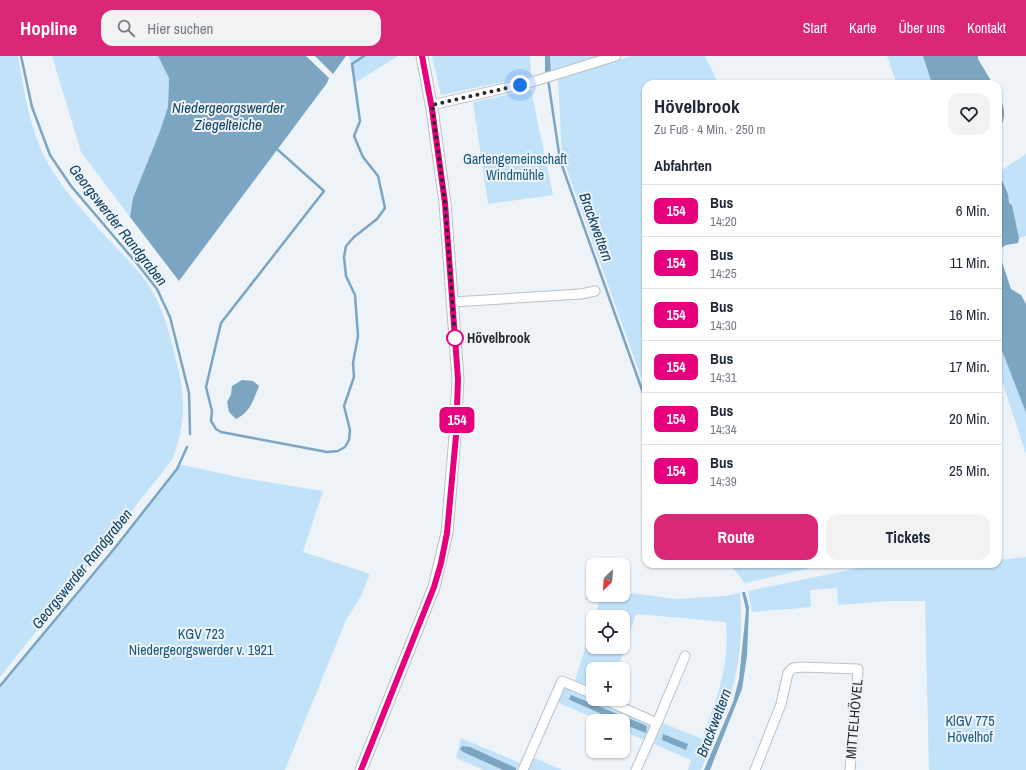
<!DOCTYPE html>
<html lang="de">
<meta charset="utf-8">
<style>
body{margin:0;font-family:"Archivo Narrow",sans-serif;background:#f2f2f3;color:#1f2937;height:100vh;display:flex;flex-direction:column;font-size:15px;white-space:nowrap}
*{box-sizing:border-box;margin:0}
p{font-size:13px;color:#747a83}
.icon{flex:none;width:22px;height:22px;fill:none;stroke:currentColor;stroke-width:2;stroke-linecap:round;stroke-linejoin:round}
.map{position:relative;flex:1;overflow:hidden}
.panel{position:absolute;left:642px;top:24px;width:360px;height:488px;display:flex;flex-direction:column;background:#fff;border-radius:12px;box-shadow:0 1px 3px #0004}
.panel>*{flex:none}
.badge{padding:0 8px;border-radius:6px;font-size:14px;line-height:26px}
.needle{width:26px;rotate:205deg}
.tools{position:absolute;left:586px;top:502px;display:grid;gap:8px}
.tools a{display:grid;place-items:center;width:44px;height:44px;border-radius:8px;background:#fff;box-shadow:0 1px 3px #0004;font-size:20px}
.you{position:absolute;width:20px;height:20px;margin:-10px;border:3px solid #fff;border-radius:50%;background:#1a73e8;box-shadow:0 0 0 6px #1a73e833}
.map>.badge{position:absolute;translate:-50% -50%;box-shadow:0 0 0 2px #fff}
h2{padding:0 12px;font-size:15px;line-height:36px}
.round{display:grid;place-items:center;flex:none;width:42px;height:42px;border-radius:12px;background:#f2f2f3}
.headline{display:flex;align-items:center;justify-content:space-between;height:68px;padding:0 12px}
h1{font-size:19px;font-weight:700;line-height:30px}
.button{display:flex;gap:8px;margin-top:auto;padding:8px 12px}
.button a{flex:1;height:46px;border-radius:12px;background:#db2777;color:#fff;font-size:16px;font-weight:700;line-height:46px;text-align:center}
.button a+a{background:#f2f2f3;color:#1f2937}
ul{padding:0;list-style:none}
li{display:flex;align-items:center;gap:12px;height:52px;padding:0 12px;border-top:1px solid #e0e1e3}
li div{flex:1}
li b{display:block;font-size:15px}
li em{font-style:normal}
li .badge{min-width:44px;font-weight:700;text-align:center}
header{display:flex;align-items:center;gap:24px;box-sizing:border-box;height:56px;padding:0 20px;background:#db2777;color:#fff}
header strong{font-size:19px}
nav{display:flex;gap:22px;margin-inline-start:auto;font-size:14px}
.search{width:280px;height:36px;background:#f2f2f3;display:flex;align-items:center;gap:10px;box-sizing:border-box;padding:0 14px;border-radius:12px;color:#747a83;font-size:15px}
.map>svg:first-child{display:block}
</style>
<header>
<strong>Hopline</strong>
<div class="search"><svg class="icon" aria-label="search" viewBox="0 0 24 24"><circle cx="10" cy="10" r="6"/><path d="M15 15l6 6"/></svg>Hier suchen</div>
<nav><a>Start</a><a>Karte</a><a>Über uns</a><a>Kontakt</a></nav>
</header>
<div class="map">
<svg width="1026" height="714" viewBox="0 0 1026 714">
<rect width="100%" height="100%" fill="#eef3f8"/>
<g fill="#c2e2f9">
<path d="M0,0H18C24,34 29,70 45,102C60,131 88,161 110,185C126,202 143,218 154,238C165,259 171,282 176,304C186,342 186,367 172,404L0,621Z"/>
<path d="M52,0H158L169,22L168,51L160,75L133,142L130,161L81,96Z"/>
<path d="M349,0H398L356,26Z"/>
<path d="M432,0H530L531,20L441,39Z"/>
<path d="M550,0H602L551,17Z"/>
<path d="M631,0H705L718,26L713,28H646V335L562,100L558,23Z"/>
<path d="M887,0H923L932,28H897Z"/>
<path d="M531,34L553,139L488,148L473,46Z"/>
<path d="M1026,98V180L1019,182L1012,149L1009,147L1008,138L999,116Z"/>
<path d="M998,284L1026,357V398L998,313Z"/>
<path d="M179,408L242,422L323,435L303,496L370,518L361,540L346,564L285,714H0V630L114,493Z"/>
<path d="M1026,501V714H929L925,545H890L838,549L837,532L810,534L811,551L752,556L748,535L878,508H998V504Z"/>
<path d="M730,508H809L811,512L745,527Z"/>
<path d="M591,528H593V539H623V536L677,543L725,540L740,537C746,608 729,651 701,714H688L691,704L654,688L663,667L702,683C717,642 730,610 726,566L636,558L618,613H593V633L575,625L593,566V591H623V561H595L599,547L585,543Z"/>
<path d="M564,630L651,668L644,684L623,675V665H601L557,646Z"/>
<path d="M461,682L520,707L517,714H484L456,702Z"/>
<path d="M533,701L562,714H528Z"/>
</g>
<g fill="#7ca5c2">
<path d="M158,0H306L329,22L327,27L179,225L130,161L133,142L160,75L168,51L169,22Z"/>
<path d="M315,0H346L333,18Z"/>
<path d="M545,0H550L551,17L545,18Z"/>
<path d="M923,0H978V3L993,28H932Z"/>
<path d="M998,37C1004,50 1008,61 998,74Z"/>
<path d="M998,114L1008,138L1009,147L1012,149L1019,182L1018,187L1006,189L1001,192V203L1011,233L1021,239L1026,248V357L998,284Z"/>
<path d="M242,324L253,325L259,330C253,345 250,356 236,363L229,356L227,346L231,339L232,330Z"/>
<path d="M742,536H745L749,551L747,600L742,633L710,714H704L733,646L739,623L746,554Z"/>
<path d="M571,639L645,669L647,671L646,677L623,668V665H617L570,644L569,643Z"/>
<path d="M663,678L688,688L686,694L662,684Z"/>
<path d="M462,690L470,691L516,712V714H503L463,696L460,693Z"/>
</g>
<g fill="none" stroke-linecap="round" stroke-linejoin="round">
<g stroke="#7ca5c2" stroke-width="2.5">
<path d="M21,0L32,51L50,99L71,130L139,210L157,233L170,261L189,337L190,378"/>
<path d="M548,23L560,104L646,345"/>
<path d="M278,94L324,135L221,267L206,331L212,355L211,365L216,373L221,376L327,396L338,395L345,391L349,384L350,374L344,350L354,321L353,307L358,280L355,239L346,220L344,201L346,190L354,181L377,163L385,152L378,120L363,101L354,80L360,65L352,8L364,0"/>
<path d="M0,630L114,493L177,413L187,391"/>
</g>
<g stroke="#bbc0c4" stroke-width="11">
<g id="minor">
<path d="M432,49L535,25L616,0"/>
<path d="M453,246L581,238L595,235"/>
<path d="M603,643L657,667L636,714"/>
<path d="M657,667L685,600"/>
<path d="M523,714L562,625L593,638"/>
<path d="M755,714L781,648L788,617L793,612L801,611L858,613L850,714"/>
</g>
</g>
<g stroke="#bbc0c4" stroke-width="13">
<path id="tertiary" d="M361,714L434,531L447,477L455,380L458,323L445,147L432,53L422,0"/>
</g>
<use href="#minor" stroke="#fff" stroke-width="9"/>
<use href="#tertiary" stroke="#fff" stroke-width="11"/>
</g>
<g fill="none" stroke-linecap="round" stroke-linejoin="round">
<g stroke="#fff" stroke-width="9">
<path id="line" d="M361,714L434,531L441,507L447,477L456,380L458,323L445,147L432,53L422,0"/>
</g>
<use href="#line" stroke="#e6007e" stroke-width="6"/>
<path stroke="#292b2d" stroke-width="4" stroke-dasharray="0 7.2" d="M455,282L445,147L432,49L520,29"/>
</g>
<circle fill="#fff" stroke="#e6007e" stroke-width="2" cx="455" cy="282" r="8"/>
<g text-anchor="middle" stroke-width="4" stroke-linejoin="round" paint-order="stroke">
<g font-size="14" fill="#155981" stroke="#eef3f8">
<text x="515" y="108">Gartengemeinschaft<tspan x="515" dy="16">Windmühle</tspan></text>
<text x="201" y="583">KGV 723<tspan x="201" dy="16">Niedergeorgswerder v. 1921</tspan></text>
<text x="970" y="670">KlGV 775<tspan x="970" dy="16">Hövelhof</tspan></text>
</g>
<g font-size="14" font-weight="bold" fill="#292b2d" stroke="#eef3f8" text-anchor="start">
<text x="467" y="287">Hövelbrook</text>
</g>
<g font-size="14" fill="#292b2d" stroke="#eef3f8">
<text transform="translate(854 663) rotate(-85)" y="5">MITTELHÖVEL</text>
</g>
<g font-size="15" font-style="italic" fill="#114362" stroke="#eef3f8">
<text x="228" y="57">Niedergeorgswerder<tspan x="228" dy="17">Ziegelteiche</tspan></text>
<text transform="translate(118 169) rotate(52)" y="5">Georgswerder Randgraben</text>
<text transform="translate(596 171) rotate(70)" y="5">Brackwettern</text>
<text transform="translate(82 513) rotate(-51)" y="5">Georgswerder Randgraben</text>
<text transform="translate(714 667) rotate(-69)" y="5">Brackwettern</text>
</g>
</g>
</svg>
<div class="tools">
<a><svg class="needle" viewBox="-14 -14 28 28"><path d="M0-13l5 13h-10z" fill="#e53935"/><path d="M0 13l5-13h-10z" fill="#747a83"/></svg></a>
<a><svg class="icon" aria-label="locate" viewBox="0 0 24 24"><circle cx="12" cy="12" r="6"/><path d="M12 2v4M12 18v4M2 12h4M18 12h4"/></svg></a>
<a>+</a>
<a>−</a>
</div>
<div class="you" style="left:520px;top:29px"></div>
<b class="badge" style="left:457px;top:364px;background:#e6007e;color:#fff">154</b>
<section class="panel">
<div class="headline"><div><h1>Hövelbrook</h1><p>Zu Fuß · 4 Min. · 250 m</p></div><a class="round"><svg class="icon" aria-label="heart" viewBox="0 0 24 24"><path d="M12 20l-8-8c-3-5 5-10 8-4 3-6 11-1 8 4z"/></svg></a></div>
<h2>Abfahrten</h2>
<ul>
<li><span class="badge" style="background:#e6007e;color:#fff">154</span><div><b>Bus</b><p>14:20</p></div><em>6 Min.</em></li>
<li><span class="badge" style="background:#e6007e;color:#fff">154</span><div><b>Bus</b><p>14:25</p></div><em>11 Min.</em></li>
<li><span class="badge" style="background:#e6007e;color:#fff">154</span><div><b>Bus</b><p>14:30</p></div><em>16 Min.</em></li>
<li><span class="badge" style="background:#e6007e;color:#fff">154</span><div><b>Bus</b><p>14:31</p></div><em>17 Min.</em></li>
<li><span class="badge" style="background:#e6007e;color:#fff">154</span><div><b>Bus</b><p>14:34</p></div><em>20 Min.</em></li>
<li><span class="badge" style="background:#e6007e;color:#fff">154</span><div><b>Bus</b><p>14:39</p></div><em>25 Min.</em></li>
</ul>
<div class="button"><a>Route</a><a>Tickets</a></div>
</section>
</div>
